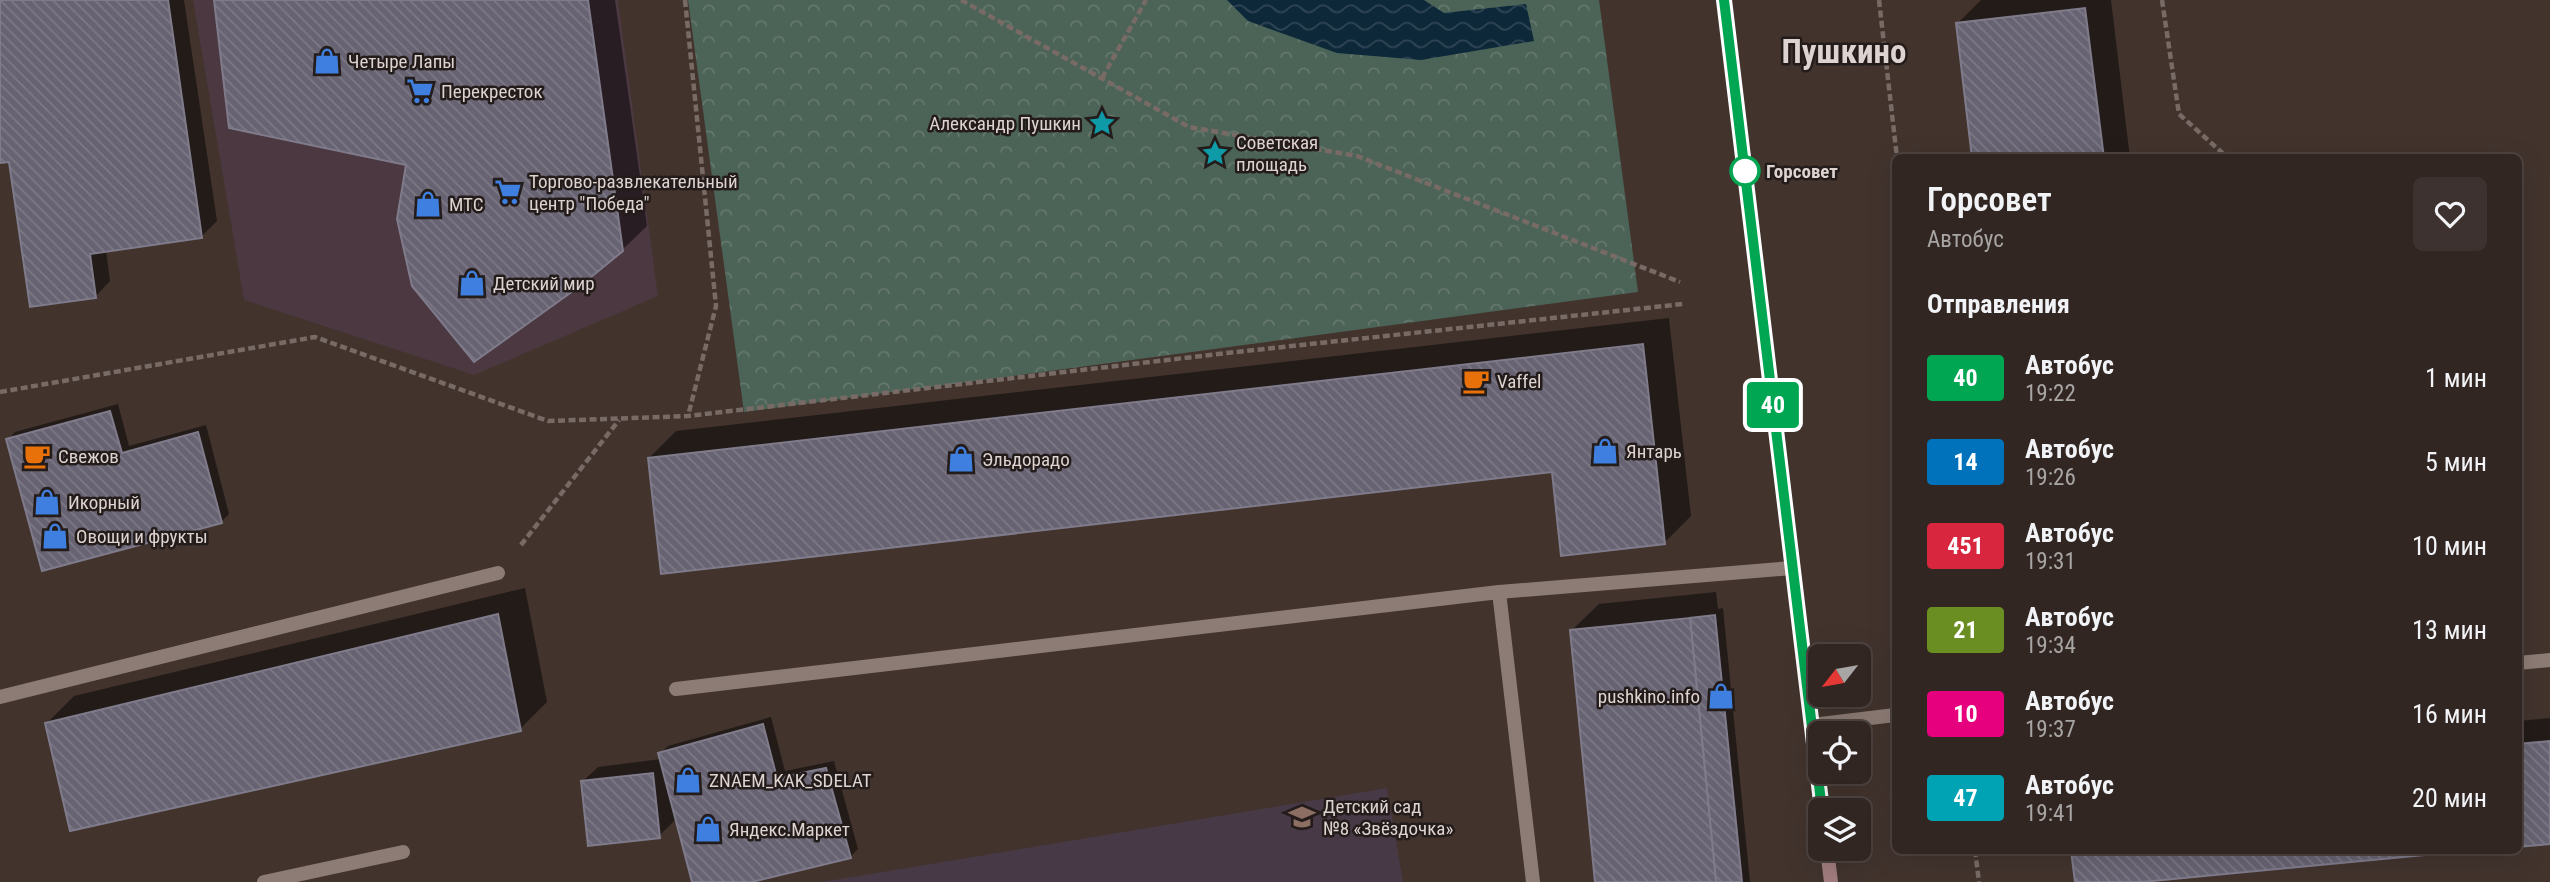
<!DOCTYPE html>
<html lang="ru">
<meta charset="utf-8">
<style>
body{margin:0;font-family:"Roboto Condensed",sans-serif;background:#3d322f;color:#f1f3f6;height:100vh;display:flex;flex-direction:column;font-size:26px;white-space:nowrap}
*{box-sizing:border-box;margin:0}
p{font-size:23px;color:#a8a5a5}
.icon{flex:none;width:38px;height:38px;fill:none;stroke:currentColor;stroke-width:2;stroke-linecap:round;stroke-linejoin:round}
.map{position:relative;flex:1;overflow:hidden}
.side{position:absolute;left:1892px;top:154px;width:630px;height:700px;display:flex;flex-direction:column;background:#322622;border-radius:10px;box-shadow:0 7px 28px #0002,0 0 0 2px #4d4340}
.side>*{flex:none}
.badge{padding:0 14px;border-radius:5px;font-size:24px;line-height:46px}
.needle{width:46px;rotate:239deg}
.fabs{position:absolute;left:1808px;top:644px;display:grid;gap:14px}
.fabs a{display:grid;place-items:center;width:63px;height:63px;border-radius:10px;background:#322622;box-shadow:0 7px 28px #0002,0 0 0 2px #4d4340;font-size:35px}
.map>.badge{position:absolute;translate:-50% -50%;box-shadow:0 0 0 4px #fff}
h2{padding:0 35px;font-size:26px;line-height:63px}
.round{display:grid;place-items:center;flex:none;width:74px;height:74px;border-radius:10px;background:#3d322f}
.summary{display:flex;align-items:center;justify-content:space-between;height:119px;padding:0 35px}
h1{font-size:33px;font-weight:600;line-height:52px}
ul{padding:0;list-style:none}
li{display:flex;align-items:center;gap:21px;height:84px;padding:0 35px}
li div{flex:1}
li b{display:block;font-size:26px}
li em{font-style:normal}
li .badge{min-width:77px;font-weight:700;text-align:center}
.map>svg:first-child{display:block}
</style>
<div class="map">
<svg width="2550" height="882" viewBox="0 0 2550 882">
<defs>
<pattern id="park-crowns" width="20" height="18" patternUnits="userSpaceOnUse" patternTransform="scale(1.75)"><rect width="20" height="18" fill="#4c6357"/><path d="M2 6a3 3 0 1 1 6 0M12 15a3 3 0 1 1 6 0" fill="none" stroke="#65786e"/></pattern>
<pattern id="water-waves" width="16" height="10" patternUnits="userSpaceOnUse" patternTransform="scale(1.75)"><rect width="16" height="10" fill="#0d2839"/><path d="M0 5q4-4 8 0t8 0" fill="none" stroke="#304655"/></pattern>
<pattern id="building-back-hatch" width="6" height="6" patternUnits="userSpaceOnUse" patternTransform="scale(1.75)"><rect width="6" height="6" fill="#676372"/><path d="M-1 5l2 2M0 0l6 6M5-1l2 2" fill="none" stroke="#7c7885"/></pattern>
</defs>
<rect width="100%" height="100%" fill="#42332d"/>
<path fill="#4b3841" d="M193,0H618L658,296L474,375L244,300Z"/>
<path fill="#483946" d="M1387,788L1403,882H822Z"/>
<path fill="url(#park-crowns)" d="M688,0H1599L1638,292L744,412Z"/>
<path fill="url(#water-waves)" d="M1227,0H1424L1444,13L1526,4L1534,41L1421,60L1337,53L1248,21Z"/>
<g fill="#0007">
<path d="M0,0H184L217,221L201,237L106,250L110,281L95,297L11,160L0,161Z"/>
<path d="M216,0H615L647,226L622,250L408,164Z"/>
<path d="M1981,0H2111L2130,158H1974L1958,23Z"/>
<path d="M1669,318L1691,516L1664,543L1553,470L649,458L676,431Z"/>
<path d="M118,404L129,446L206,425L229,514L221,522L8,440L15,432Z"/>
<path d="M525,588L547,702L520,729L47,723L74,696Z"/>
<path d="M1716,592L1718,609L1723,608L1750,882H1597L1572,630L1599,604Z"/>
<path d="M771,717L785,771L834,761L858,849L850,857L745,882H694L677,818L659,836L582,782L598,767L661,759L660,754L668,746Z"/>
<path d="M2550,718V842L2518,845V721Z"/>
</g>
<g fill="url(#building-back-hatch)" stroke="#7f7b8b" stroke-width="2">
<path d="M0,0H168L202,238L90,254L96,298L30,307L9,162L0,163Z"/>
<path d="M214,0H588L623,251L580,286L474,362L412,286L397,219L406,165L229,128Z"/>
<path d="M2085,8L2104,158H1972L1956,23Z"/>
<path d="M1643,344L1665,544L1561,556L1552,472L661,574L648,458Z"/>
<path d="M110,411L122,453L198,432L222,523L42,571L6,439Z"/>
<path d="M498,614L521,731L70,831L45,723Z"/>
<path d="M1715,615L1742,882H1716L1690,618Z"/>
<path d="M1690,618L1716,882H1595L1570,630Z"/>
<path d="M763,724L777,778L826,768L851,858L752,882H692L658,753Z"/>
<path d="M2550,741V844L2518,847V744Z"/>
<path d="M653,773L660,838L588,846L581,781Z"/>
<path d="M2071,850H2477L2142,882H2075Z"/>
</g>
<g fill="none" stroke-linecap="round" stroke-linejoin="round">
<g stroke="#786b66" stroke-width="4.5" stroke-dasharray="7 3.5" stroke-linecap="butt">
<path d="M685,0L716,306L688,416"/>
<path d="M961,0L1189,127L1357,156L1680,282"/>
<path d="M1879,0L1897,158"/>
<path d="M2162,0L2179,114L2228,158"/>
<path d="M1102,78L1146,0"/>
<path d="M0,392L315,337L548,421L688,416L1227,353L1683,304"/>
<path d="M521,545L619,420"/>
<path d="M1975,850L1979,882"/>
</g>
<g stroke="#8d7c75" stroke-width="14">
<path d="M1499,592L1533,882"/>
<path d="M676,689L1499,592L1792,568"/>
<path d="M0,697L498,573"/>
<path d="M264,882L403,852"/>
</g>
<g stroke="#8d7c75" stroke-width="14">
<path d="M2518,663L2550,660"/>
<path d="M1812,725L1895,715"/>
</g>
<g stroke="#a27d7f" stroke-width="14">
<path d="M1724,0L1822,810"/>
<path d="M1827,849L1831,882"/>
</g>
</g>
<g fill="none" stroke-linecap="round" stroke-linejoin="round">
<g stroke="#fff" stroke-width="16">
<path id="line" d="M1724,0L1822,810"/>
</g>
<use href="#line" stroke="#00a651" stroke-width="10"/>
</g>
<defs>
<g id="shop-bare" transform="scale(2.1)"><path d="M-5-2.5h2.3a2.7 3.5 0 0 1 5.4 0H5L5.5 6h-11ZM-1.5-2.5h3a1.5 2.3 0 0 0-3 0Z" fill="#3f7fe0" stroke="#231c1a" stroke-width="2.5" paint-order="stroke"/></g>
<g id="supermarket-bare" transform="scale(2.1)"><path d="M-6-5.5h2.5l.6 2H6L4.5 2H-2.5L-4.4-4H-6ZM-1.5 3.2a1.3 1.3 0 1 0 .1 0ZM3 3.2a1.3 1.3 0 1 0 .1 0Z" fill="#3f7fe0" stroke="#231c1a" stroke-width="2.5" paint-order="stroke"/></g>
<g id="sight-bare" transform="scale(2.1)"><path d="M0-6L1.8-2.2L6-1.7L2.9 1.2L3.7 5.4L0 3.3L-3.7 5.4L-2.9 1.2L-6-1.7L-1.8-2.2Z" fill="#0f9aa8" stroke="#231c1a" stroke-width="2.5" paint-order="stroke"/></g>
<g id="cafe-bare" transform="scale(2.1)"><path d="M-5.5-4.5H6V0H3Q3 3.5 0 3.5H-2.5Q-5.5 3.5-5.5 0ZM3-3.2v2h1.7v-2ZM-6 4.5H4V6H-6Z" fill="#e8710a" stroke="#231c1a" stroke-width="2.5" paint-order="stroke"/></g>
<g id="school-bare" transform="scale(2.1)"><path d="M0-5L7-2L0 1L-7-2ZM-4 1L0 2.5L4 1V4Q0 6-4 4Z" fill="#8d6e63" stroke="#231c1a" stroke-width="2.5" paint-order="stroke"/></g>
</defs>
<g fill-rule="evenodd">
<use href="#shop-bare" x="327" y="61"/>
<use href="#supermarket-bare" x="420" y="91"/>
<use href="#sight-bare" x="1102" y="123"/>
<use href="#sight-bare" x="1215" y="153"/>
<use href="#supermarket-bare" x="508" y="192"/>
<use href="#shop-bare" x="428" y="204"/>
<use href="#shop-bare" x="472" y="283"/>
<use href="#cafe-bare" x="1476" y="381"/>
<use href="#shop-bare" x="1605" y="451"/>
<use href="#cafe-bare" x="37" y="456"/>
<use href="#shop-bare" x="961" y="459"/>
<use href="#shop-bare" x="47" y="502"/>
<use href="#shop-bare" x="55" y="536"/>
<use href="#shop-bare" x="1721" y="696"/>
<use href="#shop-bare" x="688" y="780"/>
<use href="#school-bare" x="1302" y="817"/>
<use href="#shop-bare" x="708" y="829"/>
</g>
<circle fill="#fff" stroke="#00a651" stroke-width="3.5" cx="1745" cy="171" r="14"/>
<g text-anchor="middle" stroke-width="5" stroke-linejoin="round" paint-order="stroke">
<g font-size="19" fill="#ddd3d0" stroke="#231c1a" text-anchor="start">
<text x="348" y="68">Четыре Лапы</text>
<text x="441" y="98">Перекресток</text>
<text x="1081" y="130" text-anchor="end">Александр Пушкин</text>
<text x="1236" y="149">Советская<tspan x="1236" dy="22">площадь</tspan></text>
<text x="529" y="188">Торгово-развлекательный<tspan x="529" dy="22">центр "Победа"</tspan></text>
<text x="449" y="211">МТС</text>
<text x="493" y="290">Детский мир</text>
<text x="1497" y="388">Vaffel</text>
<text x="1626" y="458">Янтарь</text>
<text x="58" y="463">Свежов</text>
<text x="982" y="466">Эльдорадо</text>
<text x="68" y="509">Икорный</text>
<text x="76" y="543">Овощи и фрукты</text>
<text x="1700" y="703" text-anchor="end">pushkino.info</text>
<text x="709" y="787">ZNAEM_KAK_SDELAT</text>
<text x="1323" y="813">Детский сад<tspan x="1323" dy="22">№8 «Звёздочка»</tspan></text>
<text x="729" y="836">Яндекс.Маркет</text>
</g>
<g font-size="19" font-weight="bold" fill="#ddd3d0" stroke="#231c1a" text-anchor="start">
<text x="1766" y="178">Горсовет</text>
</g>
<g font-size="33" font-weight="bold" fill="#ddd3d0" stroke="#231c1a">
<text x="1844" y="63">Пушкино</text>
</g>
</g>
</svg>
<div class="fabs">
<a><svg class="needle" viewBox="-14 -14 28 28"><path d="M0-13l5 13h-10z" fill="#e53935"/><path d="M0 13l5-13h-10z" fill="#a8a5a5"/></svg></a>
<a><svg class="icon" aria-label="locate" viewBox="0 0 24 24"><circle cx="12" cy="12" r="6"/><path d="M12 2v4M12 18v4M2 12h4M18 12h4"/></svg></a>
<a><svg class="icon" aria-label="layers" viewBox="0 0 24 24"><path d="M12 4l9 5-9 5-9-5zM3 14l9 5 9-5"/></svg></a>
</div>
<b class="badge" style="left:1773px;top:405px;background:#00a651;color:#fff">40</b>
<section class="side">
<div class="summary"><div><h1>Горсовет</h1><p>Автобус</p></div><a class="round"><svg class="icon" aria-label="heart" viewBox="0 0 24 24"><path d="M12 20l-8-8c-3-5 5-10 8-4 3-6 11-1 8 4z"/></svg></a></div>
<h2>Отправления</h2>
<ul>
<li><span class="badge" style="background:#00a651;color:#fff">40</span><div><b>Автобус</b><p>19:22</p></div><em>1 мин</em></li>
<li><span class="badge" style="background:#0072bc;color:#fff">14</span><div><b>Автобус</b><p>19:26</p></div><em>5 мин</em></li>
<li><span class="badge" style="background:#d7263d;color:#fff">451</span><div><b>Автобус</b><p>19:31</p></div><em>10 мин</em></li>
<li><span class="badge" style="background:#6b8e23;color:#fff">21</span><div><b>Автобус</b><p>19:34</p></div><em>13 мин</em></li>
<li><span class="badge" style="background:#e6007e;color:#fff">10</span><div><b>Автобус</b><p>19:37</p></div><em>16 мин</em></li>
<li><span class="badge" style="background:#00a3b4;color:#fff">47</span><div><b>Автобус</b><p>19:41</p></div><em>20 мин</em></li>
</ul>
</section>
</div>
